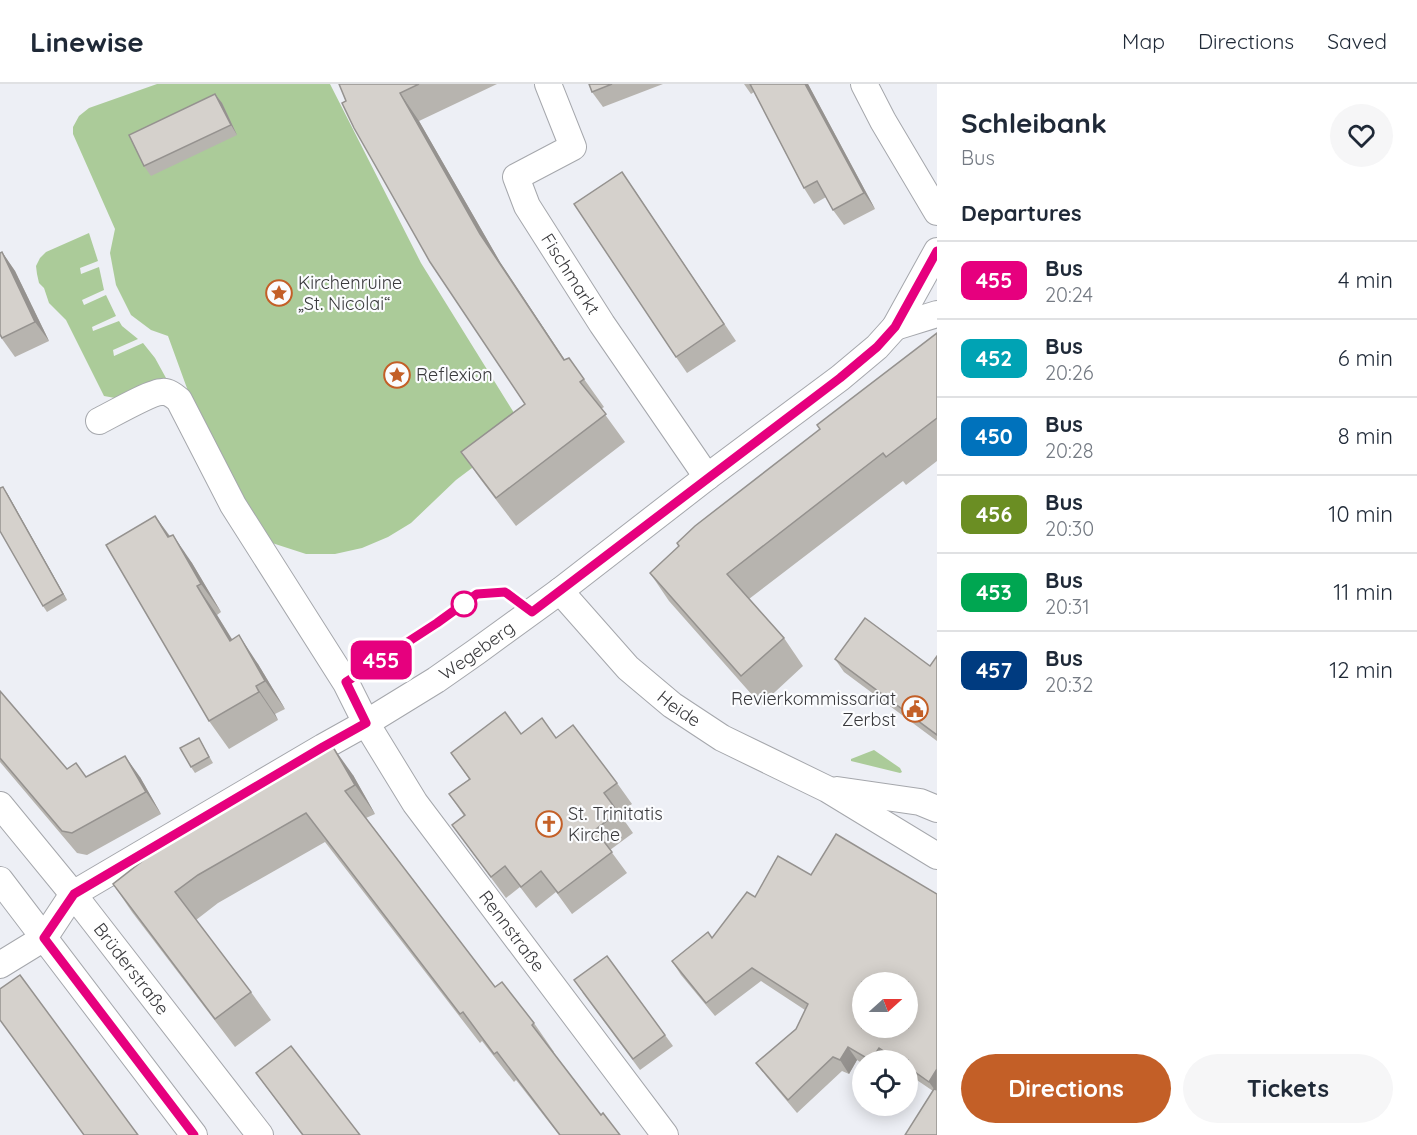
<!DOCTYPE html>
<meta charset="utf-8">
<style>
body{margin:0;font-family:Quicksand,sans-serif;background:#f6f6f7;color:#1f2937;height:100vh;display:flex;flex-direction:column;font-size:22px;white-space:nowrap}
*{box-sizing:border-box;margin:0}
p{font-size:20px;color:#747a83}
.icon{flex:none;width:33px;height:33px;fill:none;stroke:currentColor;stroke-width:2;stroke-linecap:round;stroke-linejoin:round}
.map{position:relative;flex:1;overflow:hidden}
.details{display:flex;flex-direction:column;background:#fff;width:480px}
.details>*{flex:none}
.badge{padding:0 12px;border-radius:9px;font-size:21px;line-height:39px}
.needle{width:39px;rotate:69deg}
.tools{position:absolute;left:852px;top:888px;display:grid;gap:12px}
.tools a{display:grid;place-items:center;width:66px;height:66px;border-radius:50%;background:#fff;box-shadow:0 3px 15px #0003;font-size:30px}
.map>.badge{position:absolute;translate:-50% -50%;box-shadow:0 0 0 3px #fff}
h2{padding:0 24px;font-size:22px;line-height:54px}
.round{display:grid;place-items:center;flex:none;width:63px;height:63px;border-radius:32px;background:#f6f6f7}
.headline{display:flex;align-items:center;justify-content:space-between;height:102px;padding:0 24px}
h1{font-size:28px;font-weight:700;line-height:45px}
.button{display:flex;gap:12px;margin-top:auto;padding:12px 24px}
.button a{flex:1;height:69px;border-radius:36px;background:#c35f27;color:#fff;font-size:24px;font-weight:700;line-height:69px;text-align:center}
.button a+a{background:#f6f6f7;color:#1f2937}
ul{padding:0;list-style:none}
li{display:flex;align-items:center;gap:18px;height:78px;padding:0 24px;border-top:2px solid #e0e1e3}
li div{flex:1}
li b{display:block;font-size:22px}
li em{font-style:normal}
li .badge{min-width:66px;font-weight:700;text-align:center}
header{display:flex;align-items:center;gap:36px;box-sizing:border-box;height:84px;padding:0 30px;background:#fff;border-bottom:2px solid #e0e1e3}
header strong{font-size:28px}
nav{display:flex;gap:33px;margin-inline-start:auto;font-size:21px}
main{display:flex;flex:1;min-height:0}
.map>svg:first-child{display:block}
</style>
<header>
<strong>Linewise</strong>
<nav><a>Map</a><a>Directions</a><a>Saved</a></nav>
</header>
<main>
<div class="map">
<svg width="937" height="1051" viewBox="0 0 937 1051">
<rect width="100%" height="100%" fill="#edeff5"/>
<g fill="#abcb99">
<path d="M157,0H330L421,179L524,345L456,396L411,439L388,453L362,464L335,470H306L269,458L242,414L188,307L168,252L151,246L131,231L116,201L110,169L115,145L73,50V43L79,32L89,24Z"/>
<path d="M89,149L98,177L80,184L81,190L99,183L104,206L82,216L84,221L106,211L116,232L92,243L93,247L119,237L122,242L138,255L113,266L114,272L143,259L155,274L166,294L115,314L104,312L66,236L49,219L44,204L39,199L37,190L36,182L40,174L46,168Z"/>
<path d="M874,666L900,684L902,688L900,689L851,677V675Z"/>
</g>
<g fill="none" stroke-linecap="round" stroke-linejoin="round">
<g stroke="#a5a7ac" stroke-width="28">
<g id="minor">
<path id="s1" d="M548,0L573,63L516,93L527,122L602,240L707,393"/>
<path d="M864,0L883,37L937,128"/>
<path d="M895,243L937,230"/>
<path id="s2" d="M99,337C111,331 151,308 162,308C168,307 174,312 179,316L233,421L346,599L366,639L415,719L665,1051"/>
<path id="s3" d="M560,507L628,584L672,621L722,654L827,705L937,772"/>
<path d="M837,706L920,718L937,725"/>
<path id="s4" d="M0,721L73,810L260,1051"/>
<path d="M0,796L194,1051"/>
<path id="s5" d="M0,881L44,854L73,810L323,663L366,639L436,596L476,568L560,507L707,393L840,294L877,263L895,243L937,167"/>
</g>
</g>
<use href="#minor" stroke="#fff" stroke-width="26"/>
</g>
<g fill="#b7b4af">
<path d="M339,0H497L419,37L500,178L565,276L584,295L604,323L601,325L625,358L516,442L481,396L461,368L525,320L346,17Z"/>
<path d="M589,0H663L603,23L592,8Z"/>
<path d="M744,0H808L875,125L844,141L833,126L826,113L814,120L804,104L754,8L751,10Z"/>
<path d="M215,10L222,19L237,51L151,92L144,82Z"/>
<path d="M633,104L736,257L687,289L676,273Z"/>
<path d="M2,168L15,187L49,257L15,273L0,252V169Z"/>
<path d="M937,249V377L906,401L903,397L749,515L784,554L803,582L761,621L669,517L650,489L820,345Z"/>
<path d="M7,409L67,516L47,528L43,522Z"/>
<path d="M155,432L170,452L192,479L221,528L217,531L232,555L258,580L285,625L275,630L278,636L229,665L209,637Z"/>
<path d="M937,572V657L844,588L835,575L930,582Z"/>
<path d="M0,607L67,685L86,693H140L161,730L87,771L77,769L0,678Z"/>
<path d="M521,650L556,654L617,699L632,720L619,729L633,749L610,766L627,789L572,830L556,808L536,824L520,803L506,814L452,741L464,732L449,710L469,695L451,669Z"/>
<path d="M199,654L213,679L195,689L191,683Z"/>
<path d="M353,691L375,730L366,734L495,903L534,939L554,968H553L601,1031L620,1051H559L516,996L514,998L482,957L480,959L325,758L218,819L196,836L251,908L271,936L235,963L132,828L113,800Z"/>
<path d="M811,791L937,810V1051L933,1007L908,990V976H862V979L857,976L849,990L842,987L797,1029L766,992L756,979L796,945L805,926L761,897L715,932L681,891L672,877L712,854L755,813Z"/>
<path d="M582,908L665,951L673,962L640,986Z"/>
<path d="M256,989L360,1051H302Z"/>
</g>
<g fill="#95928f">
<path d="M805,0H808L875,125L864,109Z"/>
<path d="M400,9L419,37L500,178L584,305L480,150Z"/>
<path d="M215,10L222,19L237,51L231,41Z"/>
<path d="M2,168L15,187L49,257L35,238Z"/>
<path d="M3,403L7,409L67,516L63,510Z"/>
<path d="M155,432L175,460L168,453Z"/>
<path d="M173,451L192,479L221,528L201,500Z"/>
<path d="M197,502L217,531L250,585L230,557Z"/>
<path d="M239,551L258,580L285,625L265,597Z"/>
<path d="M256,602L275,630L278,636L259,608Z"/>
<path d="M333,663L353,691L375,730L355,701Z"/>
<path d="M125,672L140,693L161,730L146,708Z"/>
<path d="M848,963L857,976L849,990L840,976Z"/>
<path d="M879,964L887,976H871Z"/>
<path d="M937,985V1009L929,998Z"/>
</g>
<g fill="#d5d1cc" stroke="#95928f" stroke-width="1.5" fill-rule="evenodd">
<path d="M339,0H419L400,9L480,150L564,276L569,274L584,295L580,298L606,330L496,414L461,368L525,320L430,178L354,44L342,19L346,17Z"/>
<path d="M589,0H612L592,8Z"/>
<path d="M750,0H805L864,109L833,126L817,97L804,104Z"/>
<path d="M215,10L231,41L144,82L129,51Z"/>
<path d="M622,88L724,240L676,273L574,120Z"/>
<path d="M2,168L35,238L2,254L0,250V169Z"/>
<path d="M937,249V334L886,373L883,369L727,490L784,554L741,592L650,489L679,462L677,459L695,442L820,345L817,341Z"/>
<path d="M3,403L63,510L43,522L0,447V404Z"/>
<path d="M155,432L168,453L173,451L201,500L197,502L230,557L239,551L265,597L256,602L259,608L209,637L106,461Z"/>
<path d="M865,534L930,582L937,572V651L835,575Z"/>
<path d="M0,607L67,685L76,679L86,693L125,672L146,708L72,749L62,747L0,674Z"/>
<path d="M505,628L521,650L542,634L556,654L573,641L617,699L604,709L618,728L595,746L612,768L558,809L541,787L521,803L505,782L491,793L452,741L465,731L449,710L470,695L451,669Z"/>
<path d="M199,654L209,673L191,683L180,664Z"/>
<path d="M333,663L355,701L345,707L495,903L502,898L534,939L532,941L601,1031L603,1029L620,1051H560L497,968L494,970L463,928L460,930L306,729L198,791L175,808L251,908L215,935L113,800L172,754Z"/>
<path d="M836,750L937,810V985L929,998L908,983V976H897L879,964L871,976H870L848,963L840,976L833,973L788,1016L756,979L796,945L808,920L752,884L706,919L672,877L708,848L712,854L747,808L755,813L778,772L811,791ZM862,898H908V944H862Z"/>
<path d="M607,872L665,951L633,975L574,896Z"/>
<path d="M20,891L138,1051H84L0,936V905Z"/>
<path d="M291,962L360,1051H303L256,989Z"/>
<path d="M934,1005L937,1006V1051H905Z"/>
</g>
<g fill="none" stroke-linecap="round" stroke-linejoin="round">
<g stroke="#fff" stroke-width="14">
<path id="line" d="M194,1051L44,854L74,810L323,663L366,639L346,598L437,539L477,510L505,508L532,528L840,294L877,263L895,243L937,167"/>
</g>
<use href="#line" stroke="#e6007e" stroke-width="9"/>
</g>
<defs>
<g id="sight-ring" transform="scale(1.35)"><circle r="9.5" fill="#fbfcfe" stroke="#c35f27" stroke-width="1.5"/><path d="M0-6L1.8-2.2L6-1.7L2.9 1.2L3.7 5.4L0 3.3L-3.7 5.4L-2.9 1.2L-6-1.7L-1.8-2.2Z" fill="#c35f27"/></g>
<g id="civic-ring" transform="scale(1.35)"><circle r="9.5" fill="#fbfcfe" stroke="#c35f27" stroke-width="1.5"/><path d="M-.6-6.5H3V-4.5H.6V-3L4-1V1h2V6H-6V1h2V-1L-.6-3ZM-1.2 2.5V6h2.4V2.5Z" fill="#c35f27"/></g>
<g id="church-ring" transform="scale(1.35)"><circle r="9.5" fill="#fbfcfe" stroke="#c35f27" stroke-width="1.5"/><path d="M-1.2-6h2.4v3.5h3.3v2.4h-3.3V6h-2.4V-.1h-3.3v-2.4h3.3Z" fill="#c35f27"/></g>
</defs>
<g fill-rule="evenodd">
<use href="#sight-ring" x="279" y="209"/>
<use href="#sight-ring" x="397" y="291"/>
<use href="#civic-ring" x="915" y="625"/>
<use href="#church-ring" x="549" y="740"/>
</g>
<circle fill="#fff" stroke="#e6007e" stroke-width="3" cx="464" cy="520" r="12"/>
<g text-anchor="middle" stroke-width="4.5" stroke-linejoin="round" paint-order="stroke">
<g font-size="18" fill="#3a3a3d" stroke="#fbfcfe">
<text dy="6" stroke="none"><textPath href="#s1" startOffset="244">Fischmarkt</textPath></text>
<text dy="6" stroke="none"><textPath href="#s5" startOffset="576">Wegeberg</textPath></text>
<text dy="6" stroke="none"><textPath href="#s3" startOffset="168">Heide</textPath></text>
<text dy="6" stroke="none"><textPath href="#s2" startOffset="717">Rennstraße</textPath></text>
<text dy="6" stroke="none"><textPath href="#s4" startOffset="210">Brüderstraße</textPath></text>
</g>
<g font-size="18" fill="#3a3a3d" stroke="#fbfcfe" text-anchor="start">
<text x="298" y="205">Kirchenruine<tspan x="298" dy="21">„St. Nicolai“</tspan></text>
<text x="416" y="297">Reflexion</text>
<text x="896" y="621" text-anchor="end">Revierkommissariat<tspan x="896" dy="21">Zerbst</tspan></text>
<text x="568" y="736">St. Trinitatis<tspan x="568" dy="21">Kirche</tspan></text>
</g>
</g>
</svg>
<div class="tools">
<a><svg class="needle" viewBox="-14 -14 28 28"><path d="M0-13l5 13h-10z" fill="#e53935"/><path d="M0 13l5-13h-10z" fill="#747a83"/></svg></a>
<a><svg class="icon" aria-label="locate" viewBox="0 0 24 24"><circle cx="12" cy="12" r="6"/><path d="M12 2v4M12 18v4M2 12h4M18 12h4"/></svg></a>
</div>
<b class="badge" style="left:381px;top:576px;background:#e6007e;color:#fff">455</b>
</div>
<section class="details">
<div class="headline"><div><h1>Schleibank</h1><p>Bus</p></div><a class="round"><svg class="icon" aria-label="heart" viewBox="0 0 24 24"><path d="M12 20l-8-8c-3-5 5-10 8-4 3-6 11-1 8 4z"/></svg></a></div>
<h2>Departures</h2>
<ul>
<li><span class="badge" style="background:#e6007e;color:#fff">455</span><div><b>Bus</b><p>20:24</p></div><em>4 min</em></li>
<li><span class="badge" style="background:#00a3b4;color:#fff">452</span><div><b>Bus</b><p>20:26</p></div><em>6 min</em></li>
<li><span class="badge" style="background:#0072bc;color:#fff">450</span><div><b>Bus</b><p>20:28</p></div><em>8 min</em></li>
<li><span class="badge" style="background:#6b8e23;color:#fff">456</span><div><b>Bus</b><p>20:30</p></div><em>10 min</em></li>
<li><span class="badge" style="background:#00a651;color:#fff">453</span><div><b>Bus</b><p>20:31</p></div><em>11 min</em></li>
<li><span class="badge" style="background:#003b80;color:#fff">457</span><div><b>Bus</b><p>20:32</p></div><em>12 min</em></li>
</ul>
<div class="button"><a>Directions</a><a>Tickets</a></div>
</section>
</main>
